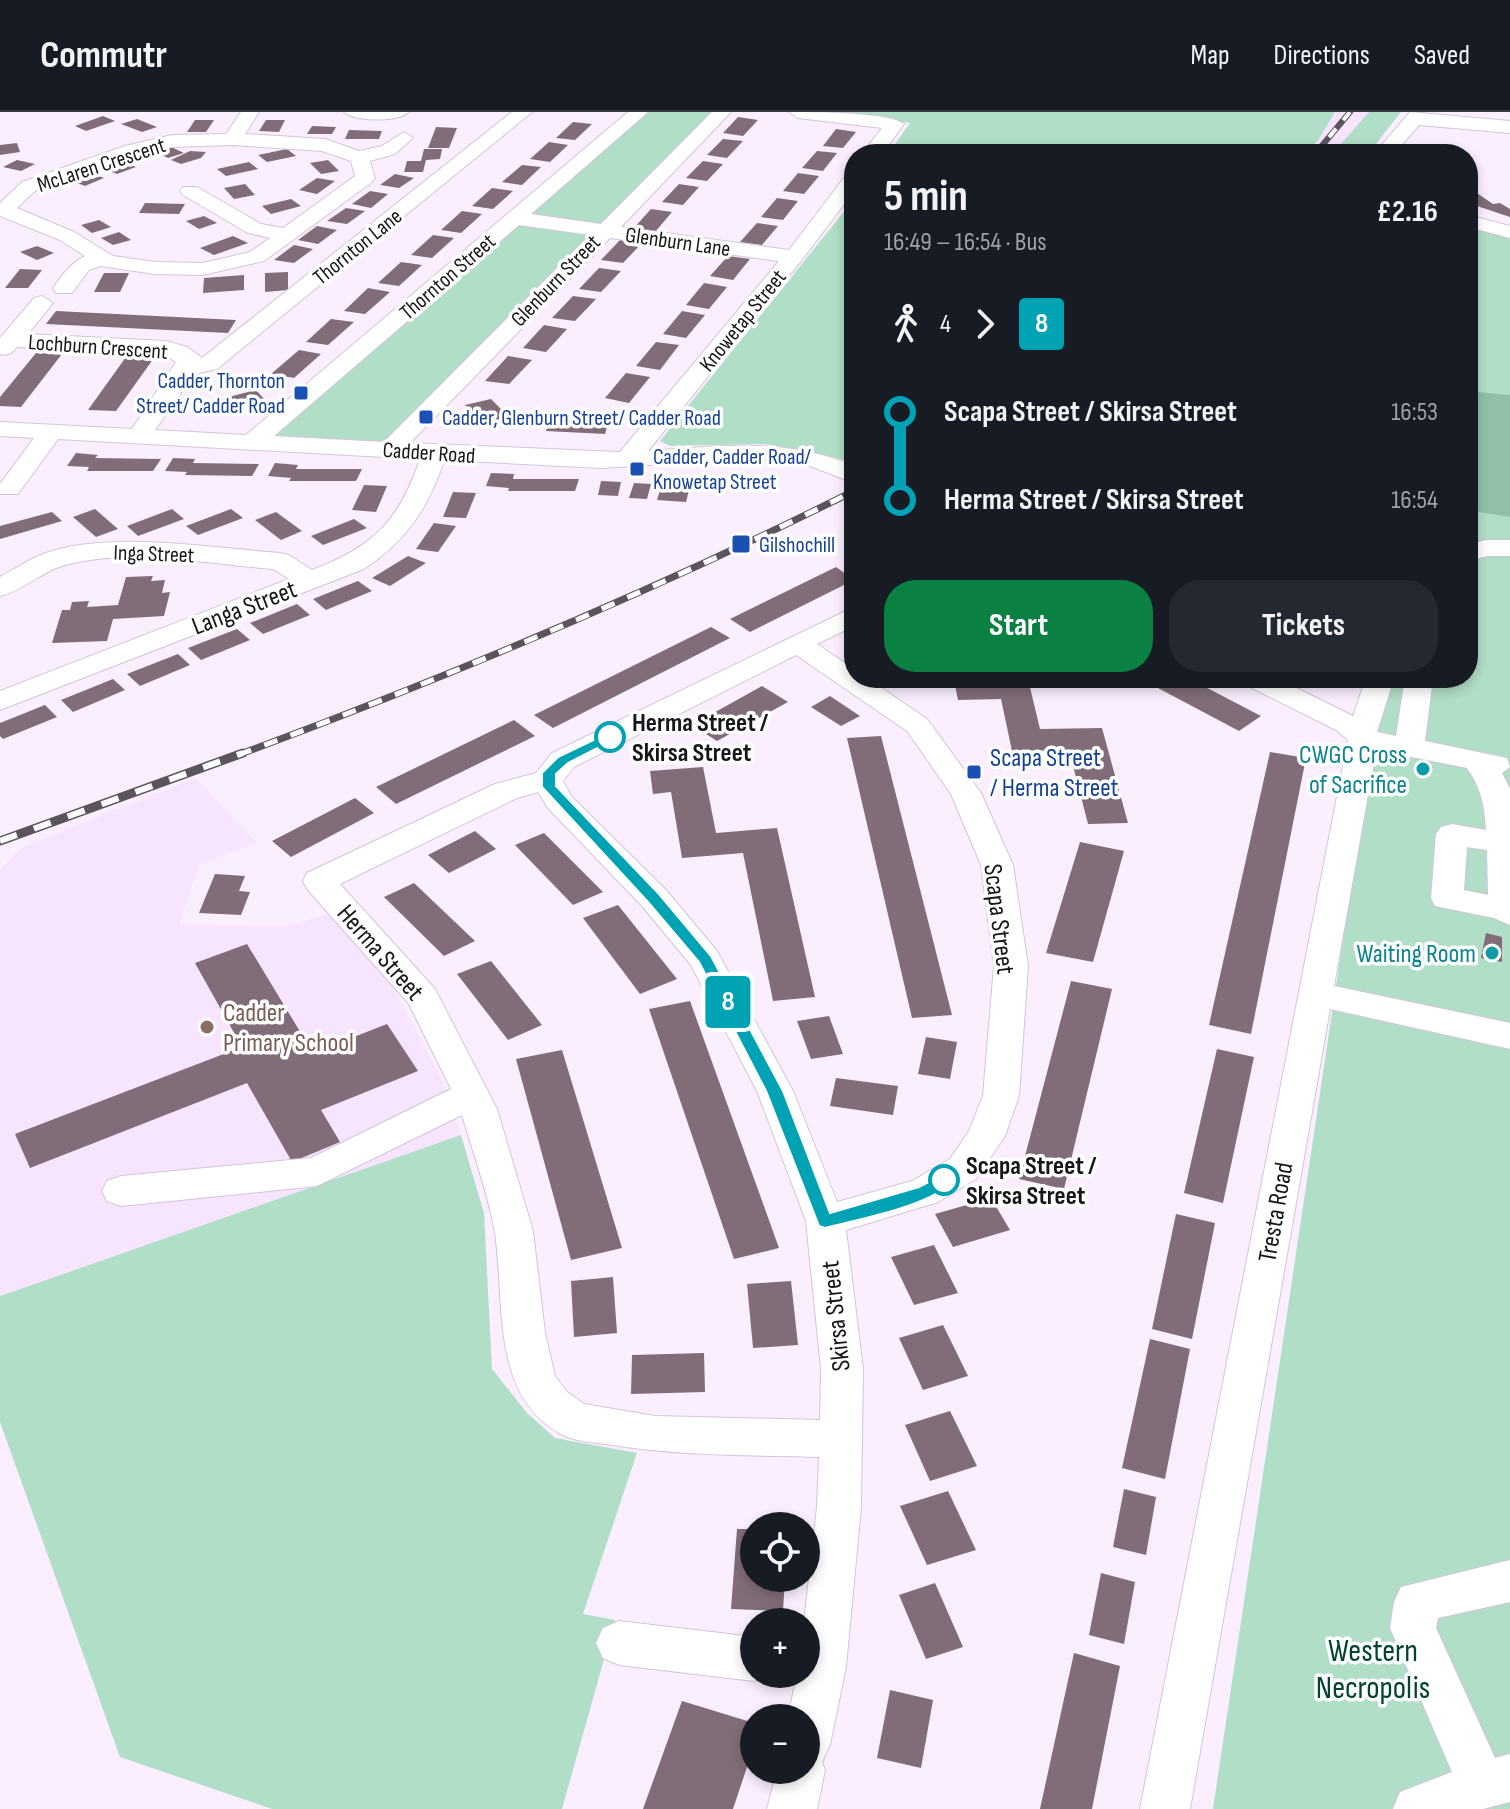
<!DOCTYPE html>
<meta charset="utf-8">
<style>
body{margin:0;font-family:"Sofia Sans Condensed",sans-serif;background:#242831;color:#f1f3f6;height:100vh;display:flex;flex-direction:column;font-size:30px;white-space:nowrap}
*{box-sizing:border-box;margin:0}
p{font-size:26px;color:#9ea1a6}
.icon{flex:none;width:44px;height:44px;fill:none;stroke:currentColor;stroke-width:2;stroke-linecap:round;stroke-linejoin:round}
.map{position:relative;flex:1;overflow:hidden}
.sheet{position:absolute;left:844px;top:32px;width:634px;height:544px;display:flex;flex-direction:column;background:#171b24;border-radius:32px;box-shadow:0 4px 12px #0003}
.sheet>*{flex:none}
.badge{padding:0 16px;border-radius:6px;font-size:28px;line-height:52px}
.buttons{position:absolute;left:740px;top:1400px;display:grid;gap:16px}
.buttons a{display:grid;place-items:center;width:80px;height:80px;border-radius:50%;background:#171b24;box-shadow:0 4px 12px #0003;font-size:40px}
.map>.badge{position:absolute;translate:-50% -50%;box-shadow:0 0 0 4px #fff}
.legs{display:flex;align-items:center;gap:12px;height:88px;padding:0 40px;font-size:26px}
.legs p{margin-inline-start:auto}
.summary{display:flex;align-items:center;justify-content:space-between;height:136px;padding:0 40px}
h1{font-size:44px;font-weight:700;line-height:60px}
.action{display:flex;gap:16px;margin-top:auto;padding:16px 40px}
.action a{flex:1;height:92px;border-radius:32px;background:#0b8043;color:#fff;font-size:32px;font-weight:700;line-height:92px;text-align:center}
.action a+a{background:#242831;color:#f1f3f6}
ul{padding:0 40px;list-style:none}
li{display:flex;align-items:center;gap:28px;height:88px;font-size:30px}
li i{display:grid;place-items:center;width:12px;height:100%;margin:0 10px;background:currentColor}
li i::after{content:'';width:20px;height:20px;margin:-10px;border:6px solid;border-radius:50%;background:#171b24}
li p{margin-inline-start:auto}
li:first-child i{background:linear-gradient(#0000 50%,currentColor 0)}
li:last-child i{background:linear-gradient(currentColor 50%,#0000 0)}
header{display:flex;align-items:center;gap:48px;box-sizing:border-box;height:112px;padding:0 40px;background:#171b24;border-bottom:2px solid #363941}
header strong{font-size:38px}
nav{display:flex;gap:44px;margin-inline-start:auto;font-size:28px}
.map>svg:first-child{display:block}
</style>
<header>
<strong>Commutr</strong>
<nav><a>Map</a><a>Directions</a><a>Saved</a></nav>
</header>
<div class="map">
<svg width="1510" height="1697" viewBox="0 0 1510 1697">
<rect width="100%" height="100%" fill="#fbefff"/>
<g fill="#f7e4fe">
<path d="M1335,0H1369L1332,42H1305L1319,27Z"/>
<path d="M195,666L257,730L199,753L179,813L289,814L327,802L387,864L442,967L461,1023L0,1183V757L23,735Z"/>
</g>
<g fill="#b1dec7">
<path d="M643,0H718L391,335L261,327Z"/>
<path d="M820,0H1335L1319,27L1305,42H888L910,11Z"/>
<path d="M1369,0H1401L1368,42H1332Z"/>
<path d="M854,87V351L813,340L764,332L670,334L660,329Z"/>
<path d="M1468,107L1510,119V1697H1213L1382,566H1468Z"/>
<path d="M461,1023L484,1101L492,1257L527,1301L555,1326L637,1341L583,1502L615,1508L562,1697H272L120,1645L0,1310V1184Z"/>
</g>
<path fill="#90c1a8" d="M1477,280L1510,283V405L1468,398V305Z"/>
<g fill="#806d79">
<path d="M103,4L115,9L86,19L75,14Z"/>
<path d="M738,5L758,8L743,24L723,21Z"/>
<path d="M137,7L157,15L142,20L121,12Z"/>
<path d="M195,8H214L206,20H187Z"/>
<path d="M266,8H285L279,20L259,19Z"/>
<path d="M573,10L592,12L575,28L556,26Z"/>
<path d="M312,14L336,15L332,22H307Z"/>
<path d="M436,15L457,16L449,36H428Z"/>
<path d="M836,17L856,20L843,36L823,34Z"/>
<path d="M349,18L382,19L379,27H345Z"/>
<path d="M723,27L743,29L727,46L707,43Z"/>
<path d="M549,30L568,33L550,50L530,47Z"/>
<path d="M17,31L20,40L0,43V33Z"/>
<path d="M171,35L184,41L168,46L155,40Z"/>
<path d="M287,37L296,44L267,50L258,43Z"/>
<path d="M424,37H442L440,47L426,48L423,60H404L407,49H421Z"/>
<path d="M190,39L206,40L201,46L181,52L171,48Z"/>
<path d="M817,39L837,41L823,59L802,56Z"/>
<path d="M17,48L35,52L21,59L3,55Z"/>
<path d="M328,48L339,59L321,62L310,51Z"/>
<path d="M703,49L723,52L707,69L686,66Z"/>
<path d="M123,50L136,55L117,62L104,57Z"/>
<path d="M249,50L258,57L226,64L217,57Z"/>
<path d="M522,53L541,55L522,73L502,70Z"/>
<path d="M91,61L104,66L85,74L72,69Z"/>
<path d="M798,61L819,64L804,82L783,79Z"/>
<path d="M395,62L414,66L399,76L380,73Z"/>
<path d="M317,66L335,69L317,82L299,78Z"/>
<path d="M245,72L255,83L234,87L224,76Z"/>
<path d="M679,72L699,75L683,93L662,90Z"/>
<path d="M1468,75L1493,92L1500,91L1510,97V105L1468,91Z"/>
<path d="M492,76L513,79L493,97L472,94Z"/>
<path d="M370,79L388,82L371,96L352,92Z"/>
<path d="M777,86L798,89L783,108L761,105Z"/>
<path d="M291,87L301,94L271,102L262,94Z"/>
<path d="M145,91L185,92L179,102L139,101Z"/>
<path d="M346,96L365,99L347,112L327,109Z"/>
<path d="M651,97L672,100L655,120L633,117Z"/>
<path d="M462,99L482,102L461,121L441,118Z"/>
<path d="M204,104L217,111L199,117L186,109Z"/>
<path d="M99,108L111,115L92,121L81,113Z"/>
<path d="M757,111L778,114L762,133L740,130Z"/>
<path d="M317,114L337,118L318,132L298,128Z"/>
<path d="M119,120L131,128L113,133L101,126Z"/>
<path d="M433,123L454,126L432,146L411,143Z"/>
<path d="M233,124L248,131L214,143L200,136Z"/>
<path d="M620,128L642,131L623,151L601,148Z"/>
<path d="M294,133L313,137L294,151L274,148Z"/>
<path d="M37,134L54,141L37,148L20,140Z"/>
<path d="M728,144L750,147L733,168L710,164Z"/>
<path d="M401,150L422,153L399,174L378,171Z"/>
<path d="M599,156L621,159L601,180L579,177Z"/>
<path d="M20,157L42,158L28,176H5Z"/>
<path d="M288,160V178L265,180V161Z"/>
<path d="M104,161H129L120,180H94Z"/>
<path d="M244,163V178L203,181L204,166Z"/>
<path d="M704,171L727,175L709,197L686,193Z"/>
<path d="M368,176L390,180L365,202L344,199Z"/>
<path d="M573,184L596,187L575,209L552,206Z"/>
<path d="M56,199L236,208L228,221L46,212Z"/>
<path d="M682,199L705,203L686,226L663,222Z"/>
<path d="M331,207L354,210L328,233L306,230Z"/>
<path d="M544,213L567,217L546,240L523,236Z"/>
<path d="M656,230L679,233L660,258L636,254Z"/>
<path d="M299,238L321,242L294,266L271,262Z"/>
<path d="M36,241L62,242L21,295L0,294V285Z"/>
<path d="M508,244L532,248L509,272L485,269Z"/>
<path d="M126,245L154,246L116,299L88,298Z"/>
<path d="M626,261L650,265L629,291L605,286Z"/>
<path d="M256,278L265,288L210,303L201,292Z"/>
<path d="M491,287L502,298L514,309L488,316L465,293Z"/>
<path d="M550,307L579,308L609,309L605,322L546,319Z"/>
<path d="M76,341L98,343L95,346L161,347L153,359H87L89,355L67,354Z"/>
<path d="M173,346L195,347L193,351L259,352L252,364L185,363L187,360L165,359Z"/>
<path d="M275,351L298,353L296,357H362L356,369H289L291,366L268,364Z"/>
<path d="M491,361L514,362L513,367H579L575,379H508L509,376L486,374Z"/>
<path d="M601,369L621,370L618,384L598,383Z"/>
<path d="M634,371L651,372L647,387L629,386Z"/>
<path d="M662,372L690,374L686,390L657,388Z"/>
<path d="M364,373L387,374L376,400L352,398Z"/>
<path d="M453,380L476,381L466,406L443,405Z"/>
<path d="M95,397L118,417L96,425L73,405Z"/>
<path d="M172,397L184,407L138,424L127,414Z"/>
<path d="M231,397L243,406L198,423L186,414Z"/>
<path d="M52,400L62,409L0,427V414Z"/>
<path d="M276,400L302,419L281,428L255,408Z"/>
<path d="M354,407L367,416L323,433L311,424Z"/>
<path d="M434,411L456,414L438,440L416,437Z"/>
<path d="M408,444L426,451L390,474L372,466Z"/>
<path d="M836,455L854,468L750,520L730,507Z"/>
<path d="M153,464L151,469L165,468L162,481L170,480L164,504L113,507L107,529L52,531L62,498H70L72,490L89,489L87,495L118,493L126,465Z"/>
<path d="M358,469L372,479L326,498L313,487Z"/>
<path d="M297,492L310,503L263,522L250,511Z"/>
<path d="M711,515L730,526L553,616L534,603Z"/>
<path d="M237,517L250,528L201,548L188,536Z"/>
<path d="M178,542L190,553L140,574L127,562Z"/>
<path d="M1139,566H1188L1261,604L1239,619Z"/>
<path d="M113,567L125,578L73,600L61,588Z"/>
<path d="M1028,567L1040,617L1102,616L1128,711L1088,712L1069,638L1012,639L1001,587L958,588L954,568Z"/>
<path d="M762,574L788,590L717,629L692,613Z"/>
<path d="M830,584L860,604L841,614L811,595Z"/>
<path d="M45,593L57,605L3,627L0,624V611Z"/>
<path d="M514,608L535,624L396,692L376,675Z"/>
<path d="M881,624L952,903L912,906L847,626Z"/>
<path d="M1270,640L1306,646L1251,922L1209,913Z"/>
<path d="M703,655L716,721L777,716L815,885L773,889L743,741L682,746L671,680L653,682L650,659Z"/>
<path d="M355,686L374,701L291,745L272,729Z"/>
<path d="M475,719L496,737L449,761L428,743Z"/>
<path d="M544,721L603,780L573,793L515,733Z"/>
<path d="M1080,730L1124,739L1093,850L1046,841Z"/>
<path d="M215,762L245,764L239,779L250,780L241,803L199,801Z"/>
<path d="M414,771L475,829L444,844L384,785Z"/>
<path d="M618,793L677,867L640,882L583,806Z"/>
<path d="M1486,821L1502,825V850L1481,846Z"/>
<path d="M247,832L313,941L387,912L418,959L321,998L340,1030L292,1050L247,971L30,1056L15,1022L242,935L195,851Z"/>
<path d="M491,849L542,913L508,928L457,862Z"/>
<path d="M1071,869L1112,877L1064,1077L1019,1067Z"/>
<path d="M690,889L779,1136L734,1147L649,897Z"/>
<path d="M829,904L843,942L811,947L797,909Z"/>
<path d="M926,925L957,930L950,967L918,962Z"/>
<path d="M1217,937L1254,945L1223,1091L1184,1081Z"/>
<path d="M562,938L622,1136L571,1148L516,947Z"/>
<path d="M836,966L898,974L893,1003L830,994Z"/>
<path d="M991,1086L1010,1118L953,1135L935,1102Z"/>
<path d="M1176,1102L1215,1111L1192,1227L1152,1217Z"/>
<path d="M934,1133L958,1181L914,1193L891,1145Z"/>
<path d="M613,1165L617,1221L574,1225L571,1169Z"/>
<path d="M791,1169L798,1233L753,1236L747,1172Z"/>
<path d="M943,1213L968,1264L923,1278L899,1226Z"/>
<path d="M1150,1227L1190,1237L1165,1367L1122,1356Z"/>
<path d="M704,1241L705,1280L631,1282L632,1243Z"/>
<path d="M950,1299L977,1354L930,1369L905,1313Z"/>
<path d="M1124,1377L1156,1385L1146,1443L1113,1435Z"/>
<path d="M948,1379L976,1438L927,1453L900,1394Z"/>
<path d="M737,1417H754V1466H785L783,1499L731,1497Z"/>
<path d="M1101,1461L1135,1470L1124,1532L1089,1523Z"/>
<path d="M935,1471L963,1535L926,1547L899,1483Z"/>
<path d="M1074,1541L1120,1554L1092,1697H1040Z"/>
<path d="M890,1578L933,1588L921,1656L877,1646Z"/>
<path d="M682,1589L754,1611V1634L733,1697H643Z"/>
</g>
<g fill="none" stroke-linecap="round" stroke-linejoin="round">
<g stroke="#d3c5d8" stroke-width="2">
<g id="minor">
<path d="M241,0H259L245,22L325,27L359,39L382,34L404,20L413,26L395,42L370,49L375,66L372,70L264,149L203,163L155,162L100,154L89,158L72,181H56L53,176C62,163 71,151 85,144L60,128L0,104V91L22,70L125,34L172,23L226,22ZM232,33L322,39L351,49L355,64L283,116L261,112L197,75H183L180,79L183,83L248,121L270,126L250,140L203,151L155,150L113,144L74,120L17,96L36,78L138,42L172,35Z"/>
<path d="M344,0H409C398,10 355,10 344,0Z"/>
<path d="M512,0H532L217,257L194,262L155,318L246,323L628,0H648L531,102L601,112L712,0H731L621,115L789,138L847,62L854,60V79L801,149L648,339C721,334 784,325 854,354V371L810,354L758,346L601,356L444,348C429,396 406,429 364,457L0,598V579L289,467L273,457C208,452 124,435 62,454C40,461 22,479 0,484V465C13,458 25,450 38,444C103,417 210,436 280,441L289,443L312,458C373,435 399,409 420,347L58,327L18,382H0V372L34,326L0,324V310L132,317L176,250L164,243L17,235C12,241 8,244 0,242V226L34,186L42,184L53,191L28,222L166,229L187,235L202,246ZM519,113L590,123L384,330L274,324ZM610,126L779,149L620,340L410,331Z"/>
<path d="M789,0C812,0 890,0 904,12L882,42H862L882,16L798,6Z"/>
<path d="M1410,0L1510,9V21L1419,13L1394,42H1374Z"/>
<path d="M1468,103L1510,114V126L1468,115Z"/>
<path d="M1486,428H1510V444H1487L1468,449V433Z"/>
<path d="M854,495V514L817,532L854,557V566H867L927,607L981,681L1013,753L1028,854L1019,984L1005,1024L976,1067L938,1090L846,1118L863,1257L861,1395L846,1555L830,1633L822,1650L825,1658L817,1697H767L777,1658H806V1606H788L797,1562H806L804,1510L817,1395L819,1345C747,1343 676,1344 606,1332C590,1330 572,1329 559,1321C490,1282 505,1187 495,1121C488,1081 473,1041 462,1003L317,1074L121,1094L107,1089L102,1079L107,1069L121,1064L311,1046L451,977L409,892L307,777L303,769L307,761L495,672L536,661L552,641ZM796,543L907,619L951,682L981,753L994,854L983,984L969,1019L950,1047L912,1069L837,1090L793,979L717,839L666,778L571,684L563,669L574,655ZM538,680L548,696L642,794L691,853L757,979L806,1109L821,1257L820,1308L655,1304L584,1292L567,1280L555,1264L545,1221L533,1119L497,997L435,877L340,772L517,686Z"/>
<path d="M1240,566H1276L1353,604L1366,566H1394L1377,620L1396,624L1405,566H1433L1425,629L1507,646L1510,655L1502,661L1510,677V813L1494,806L1435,794L1431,786L1436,722L1441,715L1452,712L1486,718C1485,695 1481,675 1467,656L1376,638L1334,874L1510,911V937L1330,897L1190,1697H1140L1348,628L1336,618L1244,572ZM1467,735L1487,738L1488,783L1464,778Z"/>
<path d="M1510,1448V1490L1438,1506L1436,1516L1495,1646L1510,1642V1690L1483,1697H1393L1400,1680L1452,1660L1390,1516L1394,1490L1401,1475Z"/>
<path d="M619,1509L754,1525V1562H771L754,1569L619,1553L603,1546L596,1531L603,1516Z"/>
</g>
</g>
<use href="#minor" fill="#fff" fill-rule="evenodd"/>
<g stroke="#5b545d" stroke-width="6">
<path id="rail-far2" d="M1315,42L1350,0"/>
</g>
<g stroke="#5b545d" stroke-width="7">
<path id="rail-far1" d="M238,643C448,565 654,479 854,379"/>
</g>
<g stroke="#5b545d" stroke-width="9">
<path id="rail" d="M0,729L243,641"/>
</g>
<use href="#rail-far2" stroke="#fff" stroke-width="4" stroke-dasharray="11" stroke-linecap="butt"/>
<use href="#rail-far1" stroke="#fff" stroke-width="5" stroke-dasharray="14" stroke-linecap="butt"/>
<use href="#rail" stroke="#fff" stroke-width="6" stroke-dasharray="18" stroke-linecap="butt"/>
</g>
<path fill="#00a3b4" stroke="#fff" stroke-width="2" d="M610,620L617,625L615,627L568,651L556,662V674L659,782L711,844L783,979L830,1101L919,1075L944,1062L950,1064L952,1068C937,1093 854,1108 825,1116L819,1114L766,979L699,850L648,790L542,675V661L558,645Z"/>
<g fill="#1a4fb4" stroke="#fff" stroke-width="3">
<rect x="293" y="273" width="16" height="16" rx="4"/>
<rect x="418" y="297" width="16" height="16" rx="4"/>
<rect x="629" y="349" width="16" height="16" rx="4"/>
<rect x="731" y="422" width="20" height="20" rx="4"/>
<rect x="966" y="652" width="16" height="16" rx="4"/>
</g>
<g fill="#fff" stroke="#00a3b4" stroke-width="4">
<circle cx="610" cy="625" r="14"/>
<circle cx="944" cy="1068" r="14"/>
</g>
<g fill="#0f9aa8" stroke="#fff" stroke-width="3">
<circle cx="1423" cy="657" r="8"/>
<circle cx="1492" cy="841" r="8"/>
</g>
<circle fill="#8d6e63" stroke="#fff" stroke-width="3" cx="207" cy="915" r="8"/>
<g text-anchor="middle" stroke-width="7" stroke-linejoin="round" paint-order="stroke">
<g font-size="22" fill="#1a151c" stroke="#fff">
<text transform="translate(101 52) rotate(-18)" y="8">McLaren Crescent</text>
<text transform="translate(678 129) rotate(8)" y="8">Glenburn Lane</text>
<text transform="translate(357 134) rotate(-39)" y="8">Thornton Lane</text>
<text transform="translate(447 164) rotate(-41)" y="8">Thornton Street</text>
<text transform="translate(555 168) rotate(-46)" y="8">Glenburn Street</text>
<text transform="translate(742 208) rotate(-51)" y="8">Knowetap Street</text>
<text transform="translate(98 234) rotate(4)" y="8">Lochburn Crescent</text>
<text transform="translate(429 340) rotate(4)" y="8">Cadder Road</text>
<text transform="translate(154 441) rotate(2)" y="8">Inga Street</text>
</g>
<g font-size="22" fill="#164399" stroke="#fff" text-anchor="start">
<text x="285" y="276" text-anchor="end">Cadder, Thornton<tspan x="285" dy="25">Street/ Cadder Road</tspan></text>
<text x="442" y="313">Cadder, Glenburn Street/ Cadder Road</text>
<text x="653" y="352">Cadder, Cadder Road/<tspan x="653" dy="25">Knowetap Street</tspan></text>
<text x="759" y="440">Gilshochill</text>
</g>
<g font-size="26" fill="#1a151c" stroke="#fff">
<text transform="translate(244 495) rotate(-21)" y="9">Langa Street</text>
<text transform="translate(1000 807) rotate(83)" y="9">Scapa Street</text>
<text transform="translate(381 840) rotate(49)" y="9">Herma Street</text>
<text transform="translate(1275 1100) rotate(-80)" y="9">Tresta Road</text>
<text transform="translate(835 1204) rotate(-96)" y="9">Skirsa Street</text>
</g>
<g font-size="26" font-weight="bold" fill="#1a151c" stroke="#fff" text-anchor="start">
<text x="632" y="619">Herma Street /<tspan x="632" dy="30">Skirsa Street</tspan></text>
<text x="966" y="1062">Scapa Street /<tspan x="966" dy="30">Skirsa Street</tspan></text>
</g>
<g font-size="26" fill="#0d838f" stroke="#fff" text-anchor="end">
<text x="1407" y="651">CWGC Cross<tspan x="1407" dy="30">of Sacrifice</tspan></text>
<text x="1476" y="850">Waiting Room</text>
</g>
<g font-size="26" fill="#164399" stroke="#fff" text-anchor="start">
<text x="990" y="654">Scapa Street<tspan x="990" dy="30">/ Herma Street</tspan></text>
</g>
<g font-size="26" fill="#785e54" stroke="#fff" text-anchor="start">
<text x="223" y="909">Cadder<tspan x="223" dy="30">Primary School</tspan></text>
</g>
<g font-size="32" fill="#02452e" stroke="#fff">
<text x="1373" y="1549">Western<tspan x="1373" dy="37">Necropolis</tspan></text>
</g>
</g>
</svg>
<div class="buttons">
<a><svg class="icon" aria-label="locate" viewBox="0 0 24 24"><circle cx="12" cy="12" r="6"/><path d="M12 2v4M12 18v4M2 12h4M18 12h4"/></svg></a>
<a>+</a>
<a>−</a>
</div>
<b class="badge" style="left:728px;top:890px;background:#00a3b4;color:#fff">8</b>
<section class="sheet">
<div class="summary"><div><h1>5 min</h1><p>16:49 – 16:54 · Bus</p></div><b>£2.16</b></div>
<div class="legs"><svg class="icon" aria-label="walk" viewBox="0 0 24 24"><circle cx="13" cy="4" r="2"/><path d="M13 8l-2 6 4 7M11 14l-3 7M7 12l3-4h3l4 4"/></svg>4<svg class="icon" aria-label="forward" viewBox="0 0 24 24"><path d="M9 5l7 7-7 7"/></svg><b class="badge" style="background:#00a3b4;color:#fff">8</b></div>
<ul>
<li><i style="color:#00a3b4"></i><b>Scapa Street / Skirsa Street</b><p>16:53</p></li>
<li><i style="color:#00a3b4"></i><b>Herma Street / Skirsa Street</b><p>16:54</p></li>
</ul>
<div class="action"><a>Start</a><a>Tickets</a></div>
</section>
</div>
